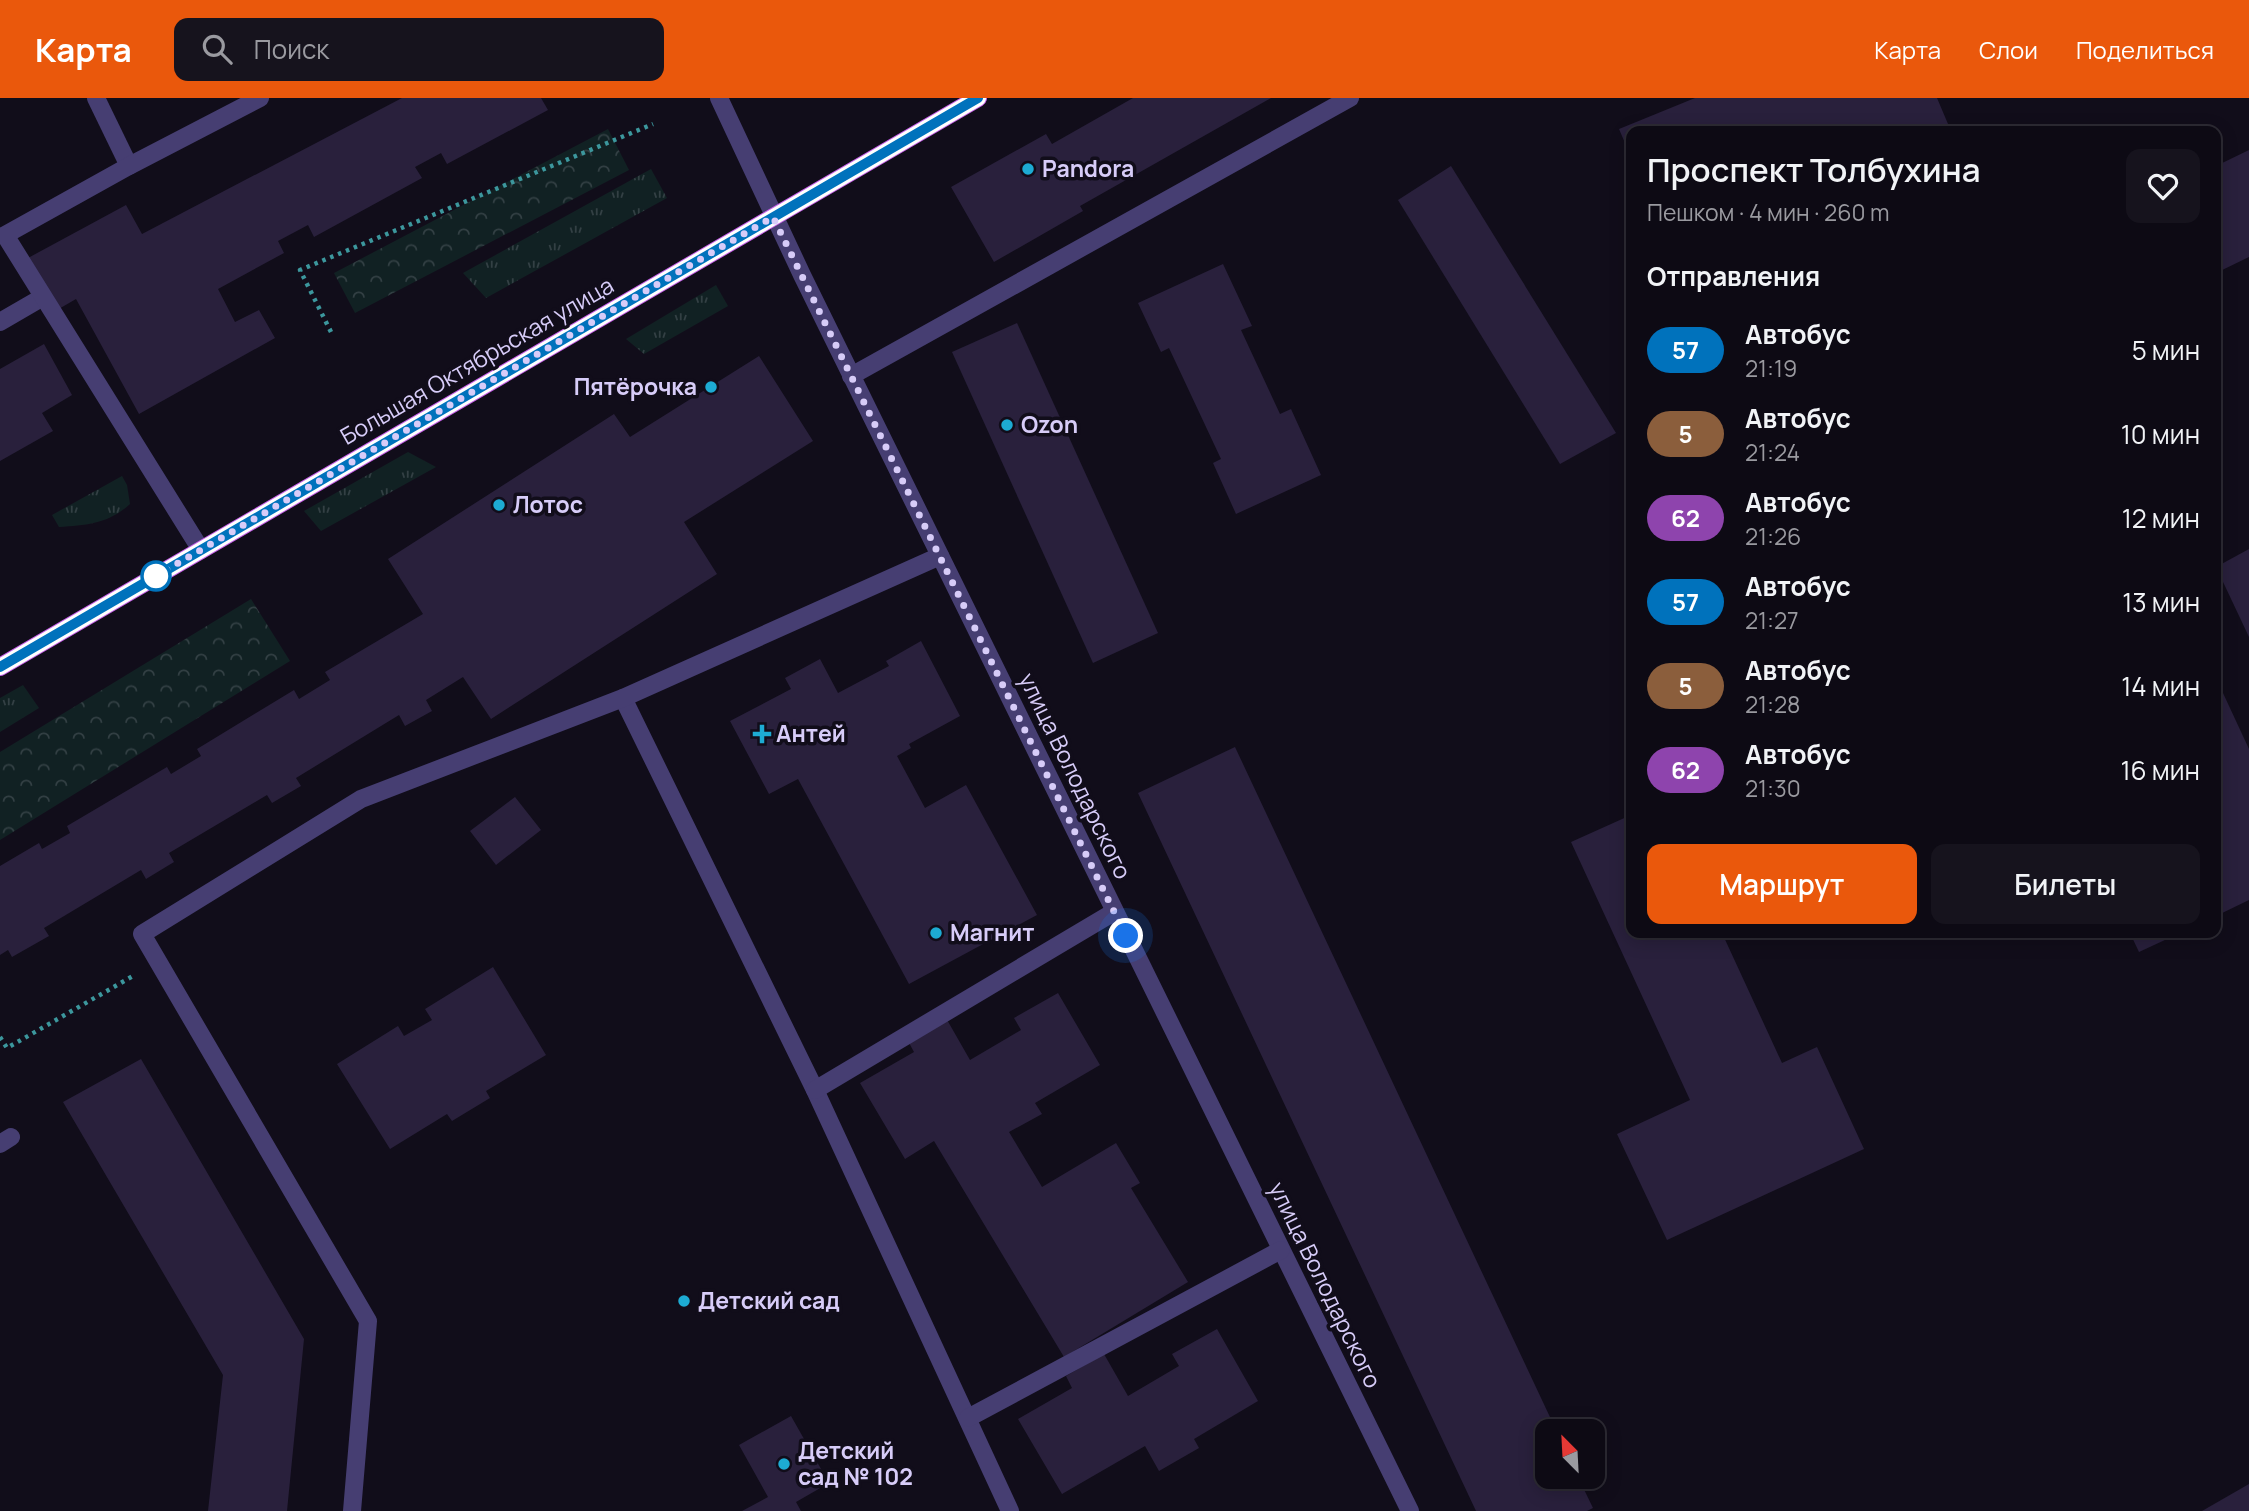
<!DOCTYPE html>
<html lang="ru">
<meta charset="utf-8">
<style>
body{margin:0;font-family:Manrope,sans-serif;background:#16131d;color:#f1f3f6;height:100vh;display:flex;flex-direction:column;font-size:26px;white-space:nowrap}
*{box-sizing:border-box;margin:0}
p{font-size:23px;color:#9a9aa0}
.icon{flex:none;width:38px;height:38px;fill:none;stroke:currentColor;stroke-width:2;stroke-linecap:round;stroke-linejoin:round}
.map{position:relative;flex:1;overflow:hidden}
.drawer{position:absolute;left:1626px;top:28px;width:595px;height:812px;display:flex;flex-direction:column;background:#0d0a14;border-radius:14px;box-shadow:0 4px 18px #0003,0 0 0 2px #2d2b34}
.drawer>*{flex:none}
.badge{padding:0 14px;border-radius:23px;font-size:24px;line-height:46px}
.needle{width:46px;rotate:336deg}
.controls{position:absolute;left:1535px;top:1321px;display:grid;gap:14px}
.controls a{display:grid;place-items:center;width:70px;height:70px;border-radius:14px;background:#0d0a14;box-shadow:0 4px 18px #0003,0 0 0 2px #2d2b34;font-size:35px}
.you{position:absolute;width:35px;height:35px;margin:-18px;border:5px solid #fff;border-radius:50%;background:#1a73e8;box-shadow:0 0 0 10px #1a73e833}
.map>.badge{position:absolute;translate:-50% -50%;box-shadow:0 0 0 4px #fff}
h2{padding:0 21px;font-size:26px;line-height:63px}
.round{display:grid;place-items:center;flex:none;width:74px;height:74px;border-radius:14px;background:#16131d}
.headline{display:flex;align-items:center;justify-content:space-between;height:119px;padding:0 21px}
h1{font-size:33px;font-weight:600;line-height:52px}
.cta{display:flex;gap:14px;margin-top:auto;padding:14px 21px}
.cta a{flex:1;height:80px;border-radius:14px;background:#ea580c;color:#fff;font-size:28px;font-weight:600;line-height:80px;text-align:center}
.cta a+a{background:#16131d;color:#f1f3f6}
ul{padding:0;list-style:none}
li{display:flex;align-items:center;gap:21px;height:84px;padding:0 21px}
li div{flex:1}
li b{display:block;font-size:26px}
li em{font-style:normal}
li .badge{min-width:77px;font-weight:700;text-align:center}
header{display:flex;align-items:center;gap:42px;box-sizing:border-box;height:98px;padding:0 35px;background:#ea580c;color:#fff}
header strong{font-size:33px}
nav{display:flex;gap:38px;margin-inline-start:auto;font-size:24px}
.search{width:490px;height:63px;background:#16131d;display:flex;align-items:center;gap:18px;box-sizing:border-box;padding:0 24px;border-radius:14px;color:#9a9aa0;font-size:26px}
.map>svg:first-child{display:block}
</style>
<header>
<strong>Карта</strong>
<div class="search"><svg class="icon" aria-label="search" viewBox="0 0 24 24"><circle cx="10" cy="10" r="6"/><path d="M15 15l6 6"/></svg>Поиск</div>
<nav><a>Карта</a><a>Слои</a><a>Поделиться</a></nav>
</header>
<div class="map">
<svg width="2249" height="1413" viewBox="0 0 2249 1413">
<defs>
<pattern id="grass-tufts" width="24" height="20" patternUnits="userSpaceOnUse" patternTransform="scale(1.75)"><rect width="24" height="20" fill="#112123"/><path d="M3 7l-1-3M5 7V3M7 7l1-3M15 17l-1-3M17 17v-4M19 17l1-3" fill="none" stroke="#334044"/></pattern>
<pattern id="forest-crowns" width="20" height="18" patternUnits="userSpaceOnUse" patternTransform="scale(1.75)"><rect width="20" height="18" fill="#112123"/><path d="M2 6a3 3 0 1 1 6 0M12 15a3 3 0 1 1 6 0" fill="none" stroke="#334044"/></pattern>
</defs>
<rect width="100%" height="100%" fill="#110d1a"/>
<g fill="url(#grass-tufts)">
<path d="M651,71L667,100L486,200L463,175Z"/>
<path d="M716,187L728,208L644,256L626,241Z"/>
<path d="M408,354L436,369L321,433L304,413Z"/>
<path d="M122,378L127,387L130,406C108,426 87,427 59,429L52,417Z"/>
<path d="M23,587L39,610L0,634V600Z"/>
</g>
<g fill="url(#forest-crowns)">
<path d="M608,31L629,72L355,215L334,175Z"/>
<path d="M251,501L290,563L0,742V654Z"/>
</g>
<g fill="#29203c">
<path d="M402,0H541L548,12L447,66L441,55L415,69L422,80L314,139L308,127L278,143L284,155L218,191L235,224L259,212L275,240L139,316L76,201L57,212L28,160L126,107L142,136Z"/>
<path d="M1133,0H1271L1080,108L1083,113L994,164L951,89L1046,36L1052,46Z"/>
<path d="M1695,0H1937L1951,33H1631V59L1619,31Z"/>
<path d="M2249,52V159L2216,175V68Z"/>
<path d="M1451,68L1616,335L1560,366L1398,102Z"/>
<path d="M1223,166L1252,228L1241,232L1280,316L1291,311L1321,377L1236,416L1213,365L1221,361L1169,250L1161,254L1138,205Z"/>
<path d="M1017,225L1158,535L1093,565L952,254Z"/>
<path d="M44,246L72,297L42,315L53,333L0,363V271Z"/>
<path d="M759,258L813,343L684,424L717,476L491,621L463,579L426,602L432,613L405,628L399,617L296,680L301,688L272,705L267,697L169,755L174,764L146,781L141,772L44,830L49,838L12,859L8,852L0,857V768L39,745L42,751L70,735L67,728L167,669L171,676L201,658L197,651L294,592L299,601L330,582L325,574L423,516L388,461L614,316L630,339Z"/>
<path d="M2249,451V539L2216,469Z"/>
<path d="M921,543L960,618L909,646L911,650L897,658L925,710L966,687L1037,817L909,886L798,681L769,696L730,623L791,591L785,580L820,561L838,595L889,568L886,563Z"/>
<path d="M2216,580L2249,651V802L2216,818Z"/>
<path d="M1235,649L1557,1334H1547V1379H1578L1593,1410L1587,1413H1476L1138,695Z"/>
<path d="M515,699L541,732L496,767L470,733Z"/>
<path d="M1631,717V835H1722L1782,965L1817,949L1864,1051L1667,1142L1617,1036L1690,1002L1571,744Z"/>
<path d="M2130,835H2180L2139,854Z"/>
<path d="M493,869L546,957L486,993L490,1000L452,1023L447,1016L390,1051L337,966L398,928L404,938L432,922L425,911Z"/>
<path d="M1058,895L1100,967L1035,1005L1042,1016L1009,1034L1042,1089L1116,1045L1140,1085L1131,1090L1188,1184L1064,1259L934,1043L905,1061L860,985L914,954L908,943L946,920L970,962L1021,932L1014,920Z"/>
<path d="M141,961L304,1241L287,1413H208L223,1277L63,1004Z"/>
<path d="M1217,1231L1258,1303L1194,1341L1199,1350L1159,1373L1145,1348L1062,1396L1018,1321L1072,1290L1066,1278L1104,1256L1128,1298L1179,1268L1172,1256Z"/>
<path d="M791,1318L829,1385L796,1404L801,1413H742L768,1399L739,1347Z"/>
<path d="M2249,1386V1413H2202Z"/>
</g>
<g fill="none" stroke-linecap="round" stroke-linejoin="round">
<g stroke="#3c979d" stroke-width="4.5" stroke-dasharray="3.5 5" stroke-linecap="butt">
<path d="M331,234L300,172L653,26"/>
<path d="M0,939L7,950L133,878"/>
</g>
<g stroke="#463e72" stroke-width="18">
<path d="M96,0L129,68"/>
<path d="M719,0L802,177L1410,1413"/>
<path d="M0,224L43,199"/>
<path d="M851,278L1350,0"/>
<path d="M201,452L5,137L129,68L260,0"/>
<path d="M623,600L815,992L1010,1413"/>
<path d="M815,992L1114,814"/>
<path d="M0,1046L11,1039"/>
<path d="M968,1320L1281,1152"/>
<path d="M352,1413L368,1223L142,836L361,701L623,600L940,458"/>
</g>
<path stroke="#c762e9" stroke-width="18" d="M0,569L978,0"/>
</g>
<g fill="none" stroke-linecap="round" stroke-linejoin="round">
<g stroke="#fff" stroke-width="16">
<path id="line" d="M0,569L978,0"/>
</g>
<use href="#line" stroke="#0072bc" stroke-width="10"/>
<path stroke="#d7ccf8" stroke-width="7" stroke-dasharray="0 12.6" d="M156,478L773,119L1126,838"/>
</g>
<g fill="#1dabd3" stroke="#110d1a" stroke-width="2.5">
<circle cx="1028" cy="71" r="7"/>
<circle cx="711" cy="289" r="7"/>
<circle cx="1007" cy="327" r="7"/>
<circle cx="499" cy="407" r="7"/>
<path d="M758.5 625.5h7v7h7v7h-7v7h-7v-7h-7v-7h7z"/>
<circle cx="936" cy="835" r="7"/>
<circle cx="684" cy="1203" r="7"/>
<circle cx="784" cy="1366" r="7"/>
</g>
<circle fill="#fff" stroke="#0072bc" stroke-width="3.5" cx="156" cy="478" r="14"/>
<g text-anchor="middle" stroke-width="7" stroke-linejoin="round" paint-order="stroke">
<g font-size="23" font-weight="bold" fill="#d7ccf8" stroke="#110d1a" text-anchor="start">
<text x="1042" y="79">Pandora</text>
<text x="697" y="297" text-anchor="end">Пятёрочка</text>
<text x="1021" y="335">Ozon</text>
<text x="513" y="415">Лотос</text>
<text x="776" y="644">Антей</text>
<text x="950" y="843">Магнит</text>
<text x="698" y="1211">Детский сад</text>
<text x="798" y="1361">Детский<tspan x="798" dy="26">сад № 102</tspan></text>
</g>
<g font-size="23" fill="#d7ccf8" stroke="#110d1a">
<text transform="translate(477 263) rotate(-30)" y="8">Большая Октябрьская улица</text>
<text transform="translate(1075 678) rotate(64)" y="8">улица Володарского</text>
<text transform="translate(1325 1187) rotate(64)" y="8">улица Володарского</text>
</g>
</g>
</svg>
<div class="controls">
<a><svg class="needle" viewBox="-14 -14 28 28"><path d="M0-13l5 13h-10z" fill="#e53935"/><path d="M0 13l5-13h-10z" fill="#9a9aa0"/></svg></a>
</div>
<div class="you" style="left:1126px;top:838px"></div>
<section class="drawer">
<div class="headline"><div><h1>Проспект Толбухина</h1><p>Пешком · 4 мин · 260 m</p></div><a class="round"><svg class="icon" aria-label="heart" viewBox="0 0 24 24"><path d="M12 20l-8-8c-3-5 5-10 8-4 3-6 11-1 8 4z"/></svg></a></div>
<h2>Отправления</h2>
<ul>
<li><span class="badge" style="background:#0072bc;color:#fff">57</span><div><b>Автобус</b><p>21:19</p></div><em>5 мин</em></li>
<li><span class="badge" style="background:#8b5e3c;color:#fff">5</span><div><b>Автобус</b><p>21:24</p></div><em>10 мин</em></li>
<li><span class="badge" style="background:#8e44ad;color:#fff">62</span><div><b>Автобус</b><p>21:26</p></div><em>12 мин</em></li>
<li><span class="badge" style="background:#0072bc;color:#fff">57</span><div><b>Автобус</b><p>21:27</p></div><em>13 мин</em></li>
<li><span class="badge" style="background:#8b5e3c;color:#fff">5</span><div><b>Автобус</b><p>21:28</p></div><em>14 мин</em></li>
<li><span class="badge" style="background:#8e44ad;color:#fff">62</span><div><b>Автобус</b><p>21:30</p></div><em>16 мин</em></li>
</ul>
<div class="cta"><a>Маршрут</a><a>Билеты</a></div>
</section>
</div>
